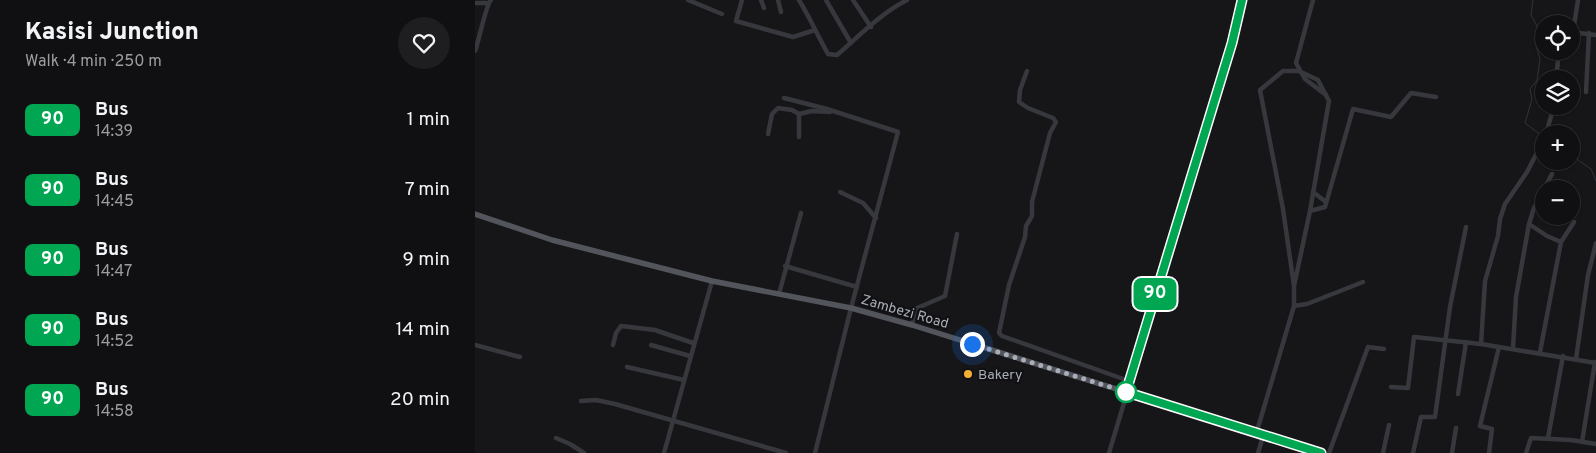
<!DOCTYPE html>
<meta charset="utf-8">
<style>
body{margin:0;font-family:Overpass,sans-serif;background:#1e1e20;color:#f1f3f6;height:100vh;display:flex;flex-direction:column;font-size:19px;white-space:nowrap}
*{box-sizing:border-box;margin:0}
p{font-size:16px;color:#9c9d9f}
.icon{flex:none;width:28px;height:28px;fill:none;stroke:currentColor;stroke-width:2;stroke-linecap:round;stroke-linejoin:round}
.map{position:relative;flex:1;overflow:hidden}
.drawer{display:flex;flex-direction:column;background:#101012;width:475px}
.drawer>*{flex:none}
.badge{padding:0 10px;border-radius:8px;font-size:18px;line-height:32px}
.fabs{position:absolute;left:1060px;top:15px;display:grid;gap:10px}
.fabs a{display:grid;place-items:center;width:45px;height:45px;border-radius:50%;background:#101012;box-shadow:0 1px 4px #0004,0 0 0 1px #303032;font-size:25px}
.you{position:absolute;width:25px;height:25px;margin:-12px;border:4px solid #fff;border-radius:50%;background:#1a73e8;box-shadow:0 0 0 8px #1a73e833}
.map>.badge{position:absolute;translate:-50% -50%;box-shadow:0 0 0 2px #fff}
.round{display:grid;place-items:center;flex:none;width:52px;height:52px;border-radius:26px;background:#1e1e20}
.head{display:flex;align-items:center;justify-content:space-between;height:85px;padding:0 25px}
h1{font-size:24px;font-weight:800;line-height:38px}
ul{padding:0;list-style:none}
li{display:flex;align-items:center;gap:15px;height:70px;padding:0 25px}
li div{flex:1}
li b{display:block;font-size:19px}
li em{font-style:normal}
li .badge{min-width:55px;font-weight:700;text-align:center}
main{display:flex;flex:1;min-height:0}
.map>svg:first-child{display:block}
</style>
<main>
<section class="drawer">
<div class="head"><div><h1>Kasisi Junction</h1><p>Walk · 4 min · 250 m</p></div><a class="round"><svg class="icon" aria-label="heart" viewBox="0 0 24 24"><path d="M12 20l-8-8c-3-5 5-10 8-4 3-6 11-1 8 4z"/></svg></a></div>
<ul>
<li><span class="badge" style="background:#00a651;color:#fff">90</span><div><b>Bus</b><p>14:39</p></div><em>1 min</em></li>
<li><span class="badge" style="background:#00a651;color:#fff">90</span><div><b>Bus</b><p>14:45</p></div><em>7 min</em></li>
<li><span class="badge" style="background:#00a651;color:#fff">90</span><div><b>Bus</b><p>14:47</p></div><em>9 min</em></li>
<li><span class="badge" style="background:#00a651;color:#fff">90</span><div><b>Bus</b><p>14:52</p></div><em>14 min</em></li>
<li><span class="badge" style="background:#00a651;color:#fff">90</span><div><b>Bus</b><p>14:58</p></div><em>20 min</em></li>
</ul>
</section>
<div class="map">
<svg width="1121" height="453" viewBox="0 0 1121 453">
<rect width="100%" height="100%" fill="#161618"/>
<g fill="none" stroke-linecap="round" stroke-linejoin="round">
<g stroke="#2c353c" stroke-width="1">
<path d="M1058,0L1056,15L1062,26L1061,46L1065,59L1062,80L1055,89L1057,99L1050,123L1067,136"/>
<path d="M1096,155L1116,169L1121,181"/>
</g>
<g stroke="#37383d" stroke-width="4.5">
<path d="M213,0L247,14"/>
<path d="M267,0L261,21L318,37L340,30"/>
<path d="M286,0L289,8"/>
<path d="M303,0L306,12"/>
<path d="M324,0C335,18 343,36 353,54L362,55C384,36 405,14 432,0"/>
<path d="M351,0L376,43"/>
<path d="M378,0L396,27"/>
<path d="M838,0L821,63L830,79L851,95"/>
<path d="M0,3H12"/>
<path d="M1096,32L1121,35"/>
<path d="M1098,32L1103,0"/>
<path d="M0,51C4,41 11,4 16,0"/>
<path d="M552,71L545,90L544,102L553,108L578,118L581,122L575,133L557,202V216L551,226L550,237L534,285L524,333L527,336L654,381"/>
<path d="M1081,79L1084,51"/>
<path d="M1111,92L1114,33"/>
<path d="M309,98L352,109L423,132L376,308L340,453"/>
<path d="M324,114V137"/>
<path d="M293,134L297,114L303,108L317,110L324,114L337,111L355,112"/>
<path d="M1071,134L1079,106"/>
<path d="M365,192L388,203L401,218"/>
<path d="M838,192L851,202"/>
<path d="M835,211L850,207L878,109L916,117L936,93L961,97"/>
<path d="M1054,224L1072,236L1086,242"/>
<path d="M310,266L382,287"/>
<path d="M304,294L326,213"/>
<path d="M819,306L832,304L888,282"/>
<path d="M437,325L440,309L470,296L482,234"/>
<path d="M1006,344L1010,281L1023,236L1025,219L1030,204L1052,172L1069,139"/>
<path d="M0,345L45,357"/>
<path d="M138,345L141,333L146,326L180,330L218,343"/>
<path d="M176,345L215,356"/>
<path d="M1038,348L1041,297L1054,224L1059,208L1077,174"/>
<path d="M1065,352L1086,242L1099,222"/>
<path d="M1101,359L1113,275L1121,243"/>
<path d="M152,367L209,380"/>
<path d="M916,387L933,388L939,337L1006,344L1121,363"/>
<path d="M983,394L991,342"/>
<path d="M106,401L121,400L140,404L311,453"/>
<path d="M782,431L819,306V286L808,209L785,90L808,71H824L843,80L854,101L835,211L819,286"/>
<path d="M81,438L95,444L109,453"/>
<path d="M1073,438L1088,356"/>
<path d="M1107,442L1120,362"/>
<path d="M189,453L237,281"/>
<path d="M634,453L757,43L767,0"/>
<path d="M783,453L789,433"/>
<path d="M854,453L893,347L909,349"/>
<path d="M908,453L914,425"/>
<path d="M938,453L946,417H960L975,307L991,227"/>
<path d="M977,453L981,428"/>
<path d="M1014,453L1017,429L1005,426L1024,347"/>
<path d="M1051,453L1056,438L1096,440L1121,444"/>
</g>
<path stroke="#53555c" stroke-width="5.5" d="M0,214L77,240L237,281L376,308L437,325L846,453"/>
</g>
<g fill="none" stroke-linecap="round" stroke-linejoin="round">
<g stroke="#fff" stroke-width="11">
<path id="line" d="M767,0L757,43L651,392L846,453"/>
</g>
<use href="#line" stroke="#00a651" stroke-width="8"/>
<path stroke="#a8adb8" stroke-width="5" stroke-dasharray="0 9" d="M497,344L651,392"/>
</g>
<circle fill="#f2b134" stroke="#111113" stroke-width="2" cx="493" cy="374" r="5"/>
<circle fill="#fff" stroke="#00a651" stroke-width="2.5" cx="651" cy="392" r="10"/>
<g text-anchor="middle" stroke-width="4.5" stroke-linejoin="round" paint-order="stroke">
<g font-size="14" fill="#a8adb8" stroke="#111113">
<text transform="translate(430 311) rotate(16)" y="5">Zambezi Road</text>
</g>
<g font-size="14" fill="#a8adb8" stroke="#111113" text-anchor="start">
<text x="503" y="379">Bakery</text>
</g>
</g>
</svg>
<div class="fabs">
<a><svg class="icon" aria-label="locate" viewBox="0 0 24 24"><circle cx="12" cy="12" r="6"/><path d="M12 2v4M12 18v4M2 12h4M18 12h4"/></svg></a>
<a><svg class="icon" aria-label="layers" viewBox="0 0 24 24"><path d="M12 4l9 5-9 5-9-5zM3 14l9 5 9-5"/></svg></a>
<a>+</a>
<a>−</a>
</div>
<div class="you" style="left:497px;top:344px"></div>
<b class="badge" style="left:680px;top:294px;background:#00a651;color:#fff">90</b>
</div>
</main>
